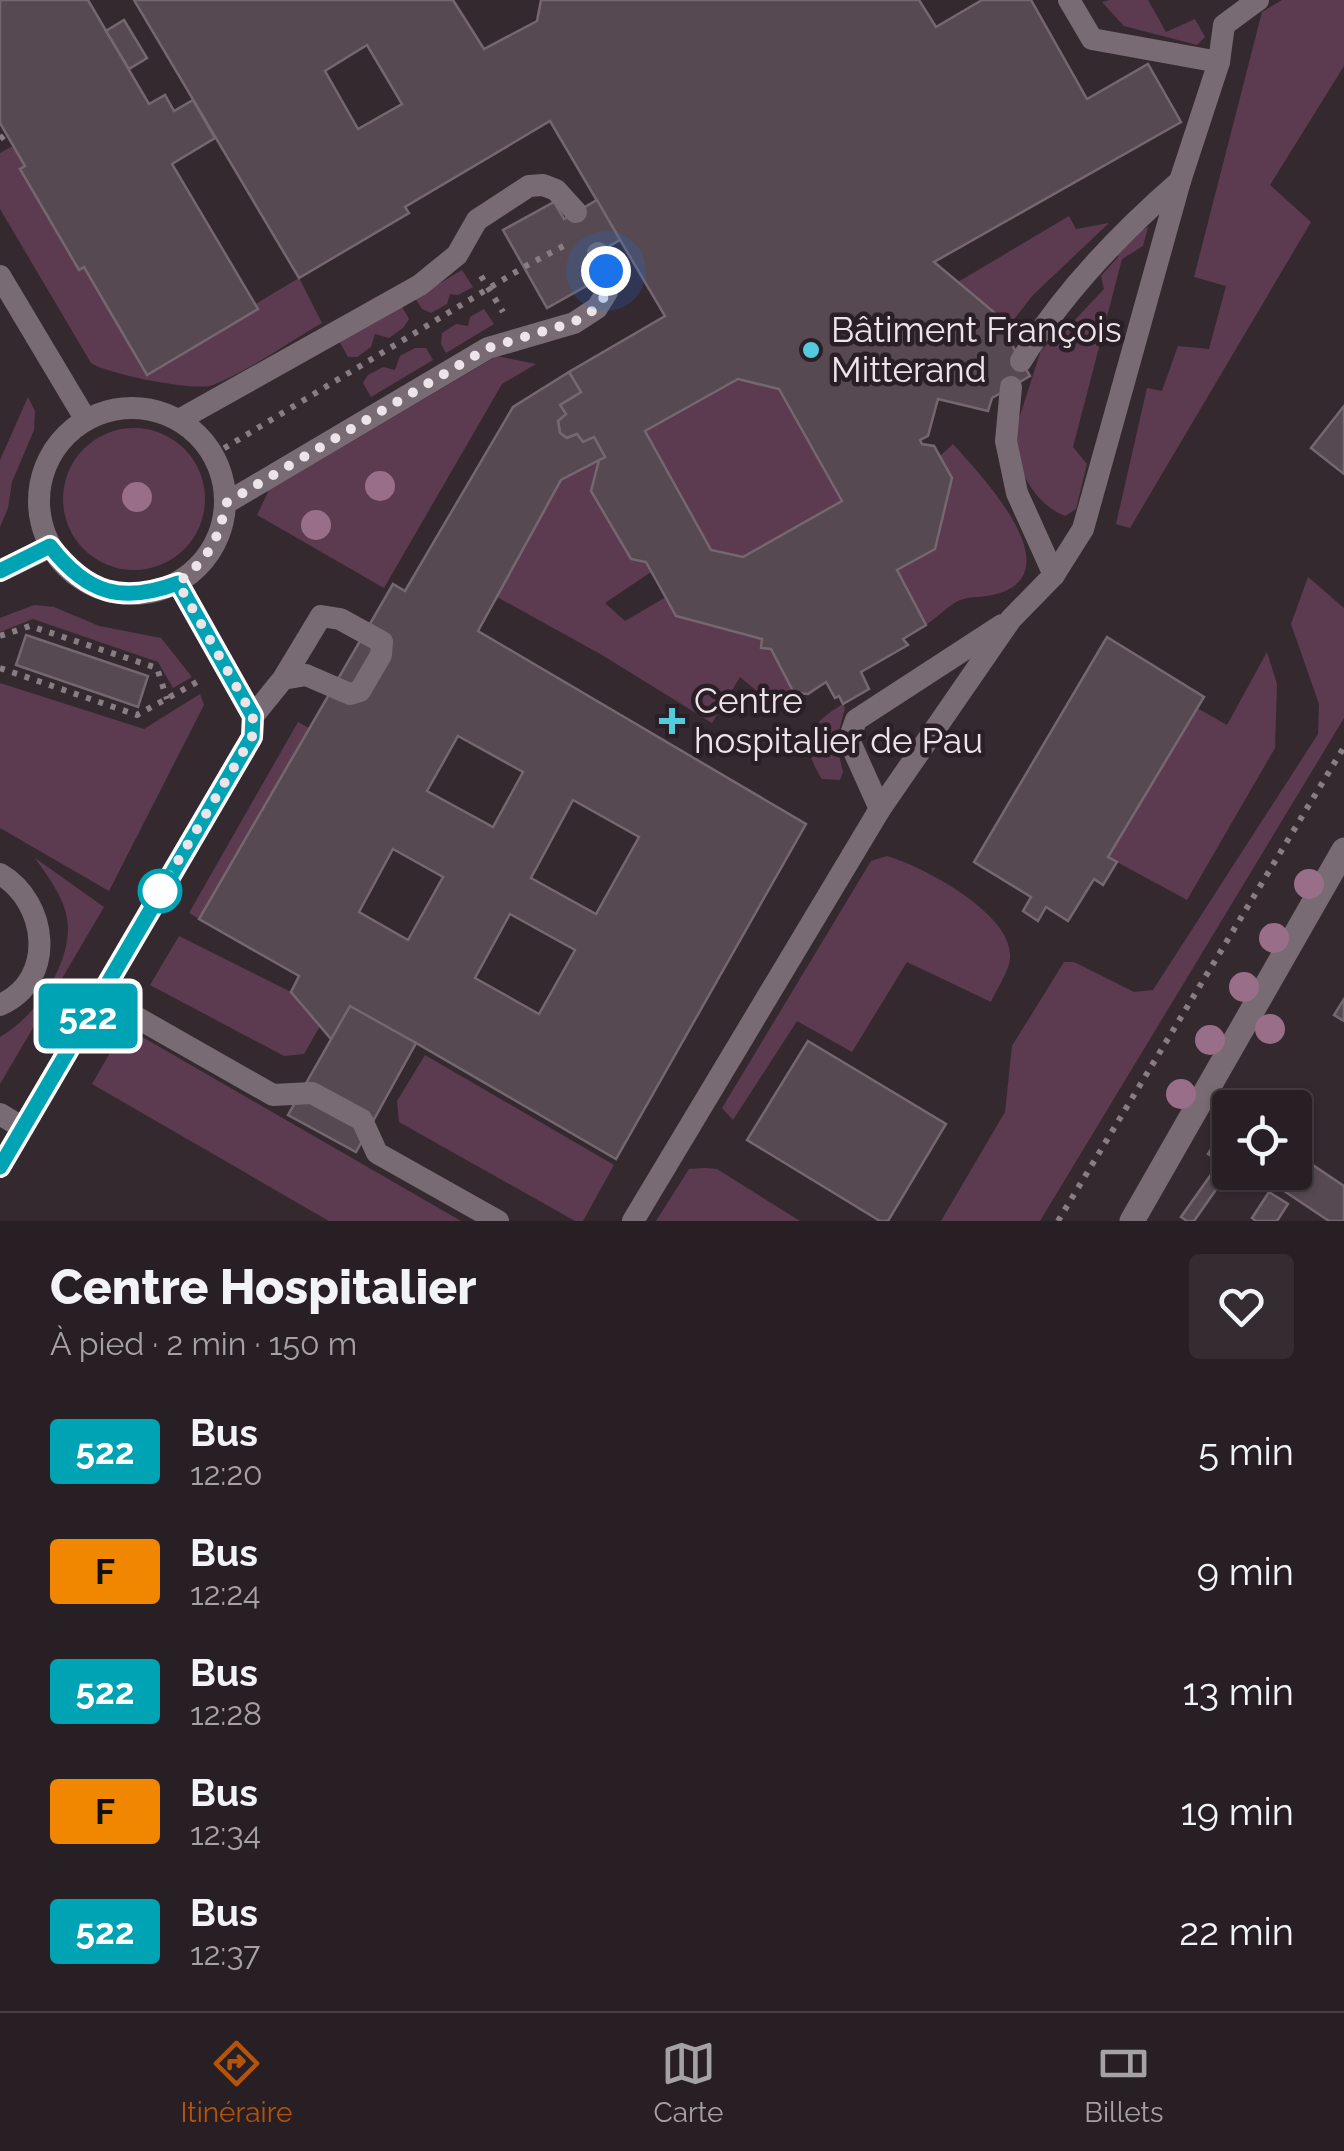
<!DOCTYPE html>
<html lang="fr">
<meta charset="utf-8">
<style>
body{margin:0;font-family:Raleway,sans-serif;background:#342c31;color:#f1f3f6;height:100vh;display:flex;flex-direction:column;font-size:38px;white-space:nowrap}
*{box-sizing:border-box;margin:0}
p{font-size:32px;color:#a5a2a6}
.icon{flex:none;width:55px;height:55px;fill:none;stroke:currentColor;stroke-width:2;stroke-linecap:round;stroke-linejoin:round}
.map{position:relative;height:1221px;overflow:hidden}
.details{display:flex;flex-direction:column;background:#281f24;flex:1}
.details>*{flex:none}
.badge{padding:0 20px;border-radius:8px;font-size:35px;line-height:65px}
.buttons{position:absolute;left:1212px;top:1090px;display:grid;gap:20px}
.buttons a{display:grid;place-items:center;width:100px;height:100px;border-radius:10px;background:#281f24;box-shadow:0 2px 8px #0004,0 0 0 2px #443d41;font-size:50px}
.you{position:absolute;width:50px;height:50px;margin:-25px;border:8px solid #fff;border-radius:50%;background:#1a73e8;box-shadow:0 0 0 15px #1a73e833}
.map>.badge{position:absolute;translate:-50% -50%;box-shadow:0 0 0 5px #fff}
.round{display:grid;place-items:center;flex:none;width:105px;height:105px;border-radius:10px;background:#342c31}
.summary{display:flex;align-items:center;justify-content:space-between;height:170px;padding:0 50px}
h1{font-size:48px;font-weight:800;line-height:75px}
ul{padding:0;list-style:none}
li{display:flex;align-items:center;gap:30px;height:120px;padding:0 50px}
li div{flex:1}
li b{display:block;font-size:38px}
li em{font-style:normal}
li .badge{min-width:110px;font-weight:700;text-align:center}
.tabs{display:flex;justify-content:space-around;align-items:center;height:140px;border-top:2px solid #443d41;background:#281f24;font-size:28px;color:#a5a2a6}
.tabs a{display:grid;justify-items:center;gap:5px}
.tabs .active{color:#b45309}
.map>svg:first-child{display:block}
</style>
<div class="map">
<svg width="1344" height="1221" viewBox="0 0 1344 1221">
<rect width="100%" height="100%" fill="#352930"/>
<g fill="#5c3b50">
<path d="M1110,0H1148L1166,32L1195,19L1205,37L1197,45L1124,26L1102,2Z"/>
<path d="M1282,0H1344V66L1270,185L1311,222L1130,528L1116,524L1147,388L1162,391L1178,346L1209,349L1226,286L1194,277L1262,12Z"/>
<path d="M13,146L80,269L84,267L254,305L299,278L322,323C289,342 247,372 213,385C196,392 107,374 91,363L0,209V153Z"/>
<path d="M1069,216L1076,229L1109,223L1033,295L1012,322L1002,319L958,282Z"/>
<path d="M1148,227L1143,246L1122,259L1073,447L1087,464L1076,509L1065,516C1032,503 1009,459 1017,425L1041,350L1073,322L1104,289L1101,276L1118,257L1120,241Z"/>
<path d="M462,270L473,287L458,295L450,294L447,304L431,313L422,309L415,298Z"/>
<path d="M401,305L409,319L403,328L389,338L375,334L371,347L357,357H348L339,341Z"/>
<path d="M484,309L494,324L446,353L441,344L442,333L456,324L468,326L470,317Z"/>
<path d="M415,348H426L433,360L371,397L363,383L368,375L383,367L395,370L400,356Z"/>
<path d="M497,356L536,364L502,384L384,588L257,515L269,490Z"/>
<path d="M738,379L779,389L842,501L743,557L711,550L645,431Z"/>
<path d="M28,397L35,411L34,430L12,482L8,508L0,527V460Z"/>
<circle cx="134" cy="499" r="71"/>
<path d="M953,444C976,470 1061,557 1011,588C991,600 973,594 958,601C947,607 936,618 926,625L897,570L935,549L952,478L940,456Z"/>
<path d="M599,460L591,491L631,559L646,562L651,572L605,603L625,621L666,597L762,639L761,648L771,649L794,693L776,707L740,677L712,723L602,655L497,597L561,480Z"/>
<path d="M1308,577L1344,608V718L1040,1221H941L1005,1112L1012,1046L1064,962H1074L1134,992L1153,990L1318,734L1319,704L1291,624Z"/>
<path d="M34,605L54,607L99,626L161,638L192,677L173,688L158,662L33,619L0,632V618Z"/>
<path d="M1267,652L1277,684L1275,748L1187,900L1108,857L1197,708L1227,725Z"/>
<path d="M0,683L144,729L200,694L204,705L109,891L0,828Z"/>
<path d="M843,704L845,708L836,742L843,772L840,780L822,779C798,742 808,725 843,704Z"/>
<path d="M298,722L309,728L199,919L189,913Z"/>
<path d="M887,856C922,866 1014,914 1010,958C1009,972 996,990 991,1002L907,962L852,1052L797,1021L733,1120L722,1108L871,861Z"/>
<path d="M35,858L104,907L0,1084V1037C34,1018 68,969 68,928C68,902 49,878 35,858Z"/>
<path d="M179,936L291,992L320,1026L304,1054L284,1056L150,985Z"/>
<path d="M125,1027L461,1221H329L92,1084Z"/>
<path d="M425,1055L614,1165L583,1221H575L399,1122L397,1101Z"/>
<path d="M706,1168L717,1169L800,1221H656L689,1169Z"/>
</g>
<g fill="#564951" stroke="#75676f" stroke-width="2.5" fill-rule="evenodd">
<path d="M0,0H88L149,104L165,95L174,111L193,100L215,138L172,164L258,309L147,375L84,267L79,270L20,169L25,166L0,123Z"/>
<path d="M134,0H453L484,49L537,21L541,0H919L936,27L982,0H1031L1087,99L1148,64L1181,122L934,262L1002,319L1012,322L1008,338L1030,376L992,398L988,411L938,399L928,436L920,440L922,444L934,446L952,478L935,549L897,570L926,625L903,639L908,645L861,672L869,689L843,704L839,696L835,698L826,682L808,694L794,693L771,649L761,648L762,639L676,616L646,562L631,559L591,491L599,460L605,457L594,437L583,442L577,434L567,438L560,433L558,421L566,414L560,405L581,392L569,372L665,316L550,121L405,207L409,213L299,278ZM367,45L402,104L358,129L325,71ZM738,379L779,389L842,501L743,557L711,550L645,431Z"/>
<path d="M124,20L147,58L129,69L106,31Z"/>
<path d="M597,200L620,240L585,260L597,280L547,308L503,230L554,202L564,219Z"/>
<path d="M569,372L581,392L560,405L566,414L558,421L560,433L567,438L577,434L583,442L594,437L605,457L561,480L478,631L806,824L616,1159L416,1043L398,1075L331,1039L291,992L299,976L199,919L393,584L405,591L513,407ZM458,736L523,772L493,827L427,791ZM573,800L639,837L596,914L531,878ZM393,849L443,877L408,940L359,912ZM510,914L575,950L539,1014L475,978Z"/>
<path d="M1344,406V474L1311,448Z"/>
<path d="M26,635L148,676L138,707L16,665Z"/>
<path d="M1107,637L1204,697L1108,857L1117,862L1103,885L1094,879L1068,921L1046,907L1038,921L1023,911L1031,897L974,862Z"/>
<path d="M1344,999V1021L1334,1015Z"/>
<path d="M350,1006L416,1043L356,1152L288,1115Z"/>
<path d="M808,1041L946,1124L888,1221H880L747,1140Z"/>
<path d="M1230,1119V1166L1208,1154Z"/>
<path d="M1295,1153L1344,1186V1221H1329L1256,1172H1295Z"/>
<path d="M1217,1166L1227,1174L1194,1221H1187L1181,1217Z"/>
<path d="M1269,1192L1288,1204L1277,1221H1256L1252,1218Z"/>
</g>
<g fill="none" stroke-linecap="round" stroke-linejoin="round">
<g stroke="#887d83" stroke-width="6" stroke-dasharray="5 8" stroke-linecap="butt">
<path d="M0,139L6,134"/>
<path d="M481,276L503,312"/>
<path d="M213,455L524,267L569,243"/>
<path d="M0,636L30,626L157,668L167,699"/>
<path d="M0,668L137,715L197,682"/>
<path d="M1058,1221L1344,747"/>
</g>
<g stroke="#796b73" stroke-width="22">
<path d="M1069,0L1092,39L1219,62"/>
<path d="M0,276L86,420"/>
<path d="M1021,361C1063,292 1119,234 1180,181"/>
<path d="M1011,387L1006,441L1017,493L1054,575"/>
<circle cx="132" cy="501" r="93"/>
<path d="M179,420L420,285L457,255L477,220L529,186L543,185L556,190L576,212"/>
<path d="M226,503L488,348L574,323L597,308L607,292V271L598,253"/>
<path d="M0,571L50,547"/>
<path d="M253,716L283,679L321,616L340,619L382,642L381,655L360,691L350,694L306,675L283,679"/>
<path d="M880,809L849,740L856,720L1002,625"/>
<path d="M0,874C48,902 57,980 0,1005"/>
<path d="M99,996L273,1095L312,1093L362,1120L377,1153L498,1221"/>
<path d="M0,1114L23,1128"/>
<path d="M0,1167L252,737L253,716L178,583"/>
<path d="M633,1221L880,809L1011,619L1054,575L1083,529L1180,181L1219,62L1224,25L1258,0"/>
</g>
<path stroke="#796b73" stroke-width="25" d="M1132,1221L1344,850"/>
</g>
<g fill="#996e89">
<circle cx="380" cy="486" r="15"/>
<circle cx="137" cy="497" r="15"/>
<circle cx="316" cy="525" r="15"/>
<circle cx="1309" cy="884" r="15"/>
<circle cx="1274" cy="938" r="15"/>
<circle cx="1244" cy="987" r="15"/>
<circle cx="1270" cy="1029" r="15"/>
<circle cx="1210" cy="1040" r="15"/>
<circle cx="1181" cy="1094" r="15"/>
</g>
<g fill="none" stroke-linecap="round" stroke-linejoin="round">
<g stroke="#fff" stroke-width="22">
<path id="line" d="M0,571L50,546C87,594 122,604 178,583L253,716L252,737L0,1167"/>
</g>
<use href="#line" stroke="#00a3b4" stroke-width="15"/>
<path stroke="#ece4e9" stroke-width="10" stroke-dasharray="0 18" d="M160,891L252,737L253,716L178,583C209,557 218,542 226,503L488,348L574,322L597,308L607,292L606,271"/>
</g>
<g fill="#53cbdc" stroke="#2a1f26" stroke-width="4">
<circle cx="811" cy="350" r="10"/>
<path d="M667 706h10v10h10v10h-10v10h-10v-10h-10v-10h10z"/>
</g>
<circle fill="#fff" stroke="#00a3b4" stroke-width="5" cx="160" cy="891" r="20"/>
<g text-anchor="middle" stroke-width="9" stroke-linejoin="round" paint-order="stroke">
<g font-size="35" fill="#ece4e9" stroke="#2a1f26" text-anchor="start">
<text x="831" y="342">Bâtiment François<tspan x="831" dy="40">Mitterand</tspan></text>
<text x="694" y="713">Centre<tspan x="694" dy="40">hospitalier de Pau</tspan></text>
</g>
</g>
</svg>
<div class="buttons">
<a><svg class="icon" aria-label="locate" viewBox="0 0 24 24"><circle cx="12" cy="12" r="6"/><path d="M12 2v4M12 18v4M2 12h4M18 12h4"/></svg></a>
</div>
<div class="you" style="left:606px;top:271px"></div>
<b class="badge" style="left:88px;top:1016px;background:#00a3b4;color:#fff">522</b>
</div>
<section class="details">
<div class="summary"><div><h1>Centre Hospitalier</h1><p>À pied · 2 min · 150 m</p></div><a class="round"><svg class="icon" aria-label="heart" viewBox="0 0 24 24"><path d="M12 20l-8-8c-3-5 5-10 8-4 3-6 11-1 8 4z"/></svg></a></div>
<ul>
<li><span class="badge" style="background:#00a3b4;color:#fff">522</span><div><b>Bus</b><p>12:20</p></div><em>5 min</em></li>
<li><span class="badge" style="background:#f18700;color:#111">F</span><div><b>Bus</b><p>12:24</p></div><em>9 min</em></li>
<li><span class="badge" style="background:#00a3b4;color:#fff">522</span><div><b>Bus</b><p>12:28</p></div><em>13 min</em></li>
<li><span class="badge" style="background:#f18700;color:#111">F</span><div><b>Bus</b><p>12:34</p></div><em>19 min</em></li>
<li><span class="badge" style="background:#00a3b4;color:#fff">522</span><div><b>Bus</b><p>12:37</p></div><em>22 min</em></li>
</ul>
</section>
<nav class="tabs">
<a class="active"><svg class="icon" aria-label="directions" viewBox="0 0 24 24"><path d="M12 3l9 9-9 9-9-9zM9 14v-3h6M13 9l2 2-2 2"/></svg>Itinéraire</a>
<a><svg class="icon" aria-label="map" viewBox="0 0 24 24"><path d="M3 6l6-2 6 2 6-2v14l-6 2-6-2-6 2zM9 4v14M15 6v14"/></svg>Carte</a>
<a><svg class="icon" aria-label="tickets" viewBox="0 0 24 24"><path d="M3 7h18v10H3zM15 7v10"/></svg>Billets</a>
</nav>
